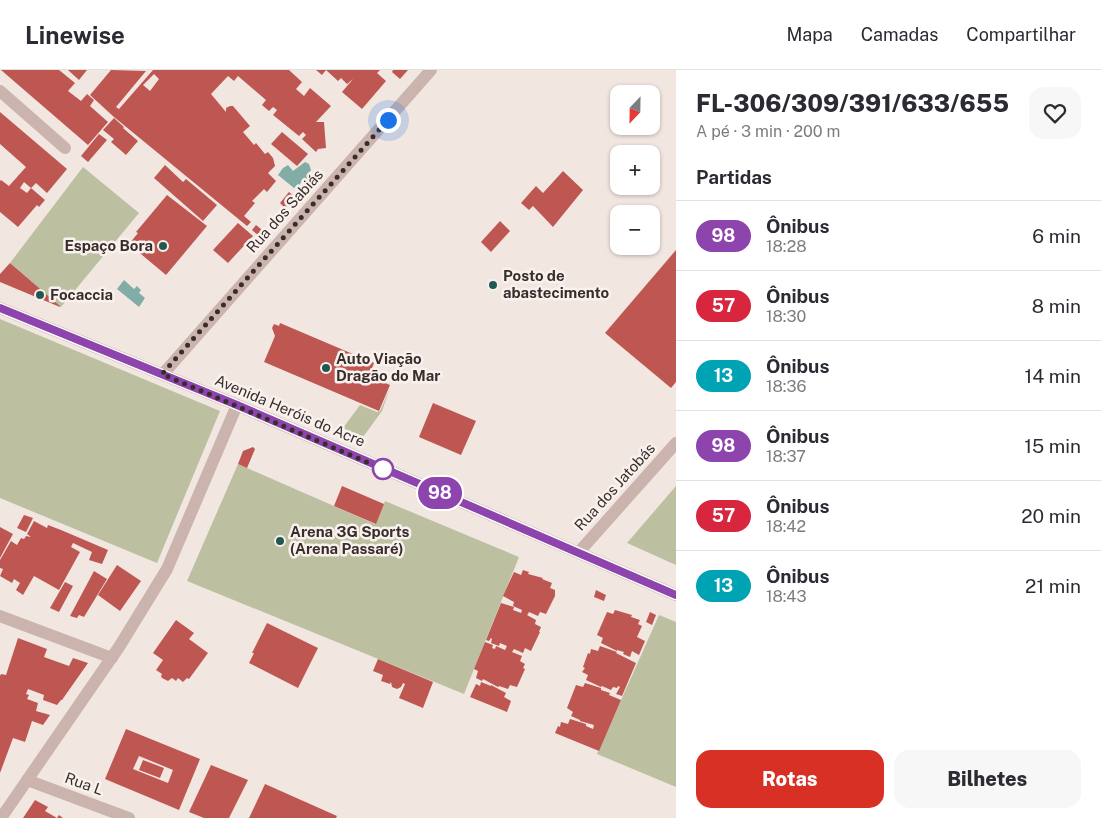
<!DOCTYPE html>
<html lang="pt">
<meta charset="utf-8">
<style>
body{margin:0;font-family:"Public Sans",sans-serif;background:#f7f7f7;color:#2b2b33;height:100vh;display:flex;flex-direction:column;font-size:19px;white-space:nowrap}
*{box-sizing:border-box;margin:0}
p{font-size:16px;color:#7c7c81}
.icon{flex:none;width:28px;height:28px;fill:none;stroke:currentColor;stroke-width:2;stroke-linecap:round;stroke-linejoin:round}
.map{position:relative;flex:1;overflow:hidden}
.sheet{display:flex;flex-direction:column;background:#fff;width:425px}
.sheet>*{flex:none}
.badge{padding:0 10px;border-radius:16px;font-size:18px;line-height:32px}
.needle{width:32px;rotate:202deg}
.fabs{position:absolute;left:610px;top:15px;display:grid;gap:10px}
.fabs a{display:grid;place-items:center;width:50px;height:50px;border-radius:10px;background:#fff;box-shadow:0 1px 4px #0004;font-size:25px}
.you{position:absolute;width:25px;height:25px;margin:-12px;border:4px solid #fff;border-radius:50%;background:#1a73e8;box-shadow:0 0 0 8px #1a73e833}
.map>.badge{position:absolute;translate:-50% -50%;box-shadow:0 0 0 2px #fff}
h2{padding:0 20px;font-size:19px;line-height:45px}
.round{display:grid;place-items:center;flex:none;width:52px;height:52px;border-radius:15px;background:#f7f7f7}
.overview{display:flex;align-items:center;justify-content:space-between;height:85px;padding:0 20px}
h1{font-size:24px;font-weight:800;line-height:38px}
.button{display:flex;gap:10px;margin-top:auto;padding:10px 20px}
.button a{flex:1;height:58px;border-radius:15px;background:#d93025;color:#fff;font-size:20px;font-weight:800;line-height:58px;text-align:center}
.button a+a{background:#f7f7f7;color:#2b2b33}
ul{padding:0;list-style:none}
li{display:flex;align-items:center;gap:15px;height:70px;padding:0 20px;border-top:1px solid #e1e1e2}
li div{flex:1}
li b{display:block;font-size:19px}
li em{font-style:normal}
li .badge{min-width:55px;font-weight:700;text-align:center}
header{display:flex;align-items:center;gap:30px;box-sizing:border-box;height:70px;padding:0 25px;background:#fff;border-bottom:1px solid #e1e1e2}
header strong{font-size:24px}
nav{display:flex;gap:28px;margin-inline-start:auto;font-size:18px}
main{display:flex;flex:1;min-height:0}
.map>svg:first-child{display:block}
</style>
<header>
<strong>Linewise</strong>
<nav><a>Mapa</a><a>Camadas</a><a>Compartilhar</a></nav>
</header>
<main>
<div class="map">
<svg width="676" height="748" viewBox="0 0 676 748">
<rect width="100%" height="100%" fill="#f2e6e1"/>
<g fill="#bcc0a1">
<path d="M83,97L139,143L61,237L10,193Z"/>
<path d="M0,249L220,341L157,493L0,428Z"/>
<path d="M390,318L382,341L363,367L343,358L360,335L377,342L380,341Z"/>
<path d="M238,394L375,454L385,431L519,487L464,624L187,511Z"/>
<path d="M676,416V495L627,473Z"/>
<path d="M659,545L676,552V717L597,684Z"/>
</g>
<g fill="#81ada6">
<path d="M305,92L309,94L311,100L307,106L308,108L305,111L303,110L299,115L294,118L278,105L283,98L288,95L293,101Z"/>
<path d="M124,210L134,219L137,216L141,220L139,223L145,228L139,237L117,219Z"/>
</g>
<g fill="#be5752" fill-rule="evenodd">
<path d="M1,0H59L75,13L68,21L81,31L87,24L94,30L90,36L108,52L88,75Z"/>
<path d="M68,0H87L79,10Z"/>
<path d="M111,0L146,1L116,37L119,39L153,0H289L302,12L296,19L304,26L310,18L331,36L316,52H324L326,78L318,79L316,82L302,69L306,65L303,62L299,66L273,45L277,40L273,37L269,41L262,35L266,30L238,6L234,11L228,6L211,24L226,42V38L230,36H233L250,56L243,62L254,75L256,73L265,84L268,82L273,88L275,96L268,103L276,111L267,122L264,119L252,131L255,133L244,146L251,152L247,156L114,47L90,25ZM154,4L159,9L150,21L143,15Z"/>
<path d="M316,0H380L377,3L386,11L362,39L342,22L353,9L347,14L341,8L338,11L326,0L322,5Z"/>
<path d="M393,0H408L400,9L392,2Z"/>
<path d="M0,42L67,99L47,123L36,113L31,118L24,112L20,118L27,123L31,118L45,130L39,137L37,135L18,157L0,142V111L1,110L9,116L26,97L0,74Z"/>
<path d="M114,48L124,57L123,58L138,71L126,85L111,72L114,69L103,60Z"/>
<path d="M282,62L308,84L297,96L271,74Z"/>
<path d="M99,64L107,70L88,92L81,86Z"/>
<path d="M165,95L183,112L186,109L217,135L203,151L154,108Z"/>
<path d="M563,101L583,120L553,157L533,136L529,140L521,133L536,116L543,123Z"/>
<path d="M289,122L295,127L285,138L280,133Z"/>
<path d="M167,125L207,156L166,205L129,174L138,163L136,162Z"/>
<path d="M500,151L510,161L491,182L481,172Z"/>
<path d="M238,153L253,166L228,193L213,180Z"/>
<path d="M256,155L267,164L262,169L252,160Z"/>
<path d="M676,180V312L671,318L605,263Z"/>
<path d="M10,193L60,236V237L0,212V204Z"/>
<path d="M280,253L374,293L369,306L390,315L379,341L264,292L275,266L272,258L274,254L279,256Z"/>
<path d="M433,333L476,351L461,385L419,367Z"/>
<path d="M253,377L255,379L247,398L238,394L243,381Z"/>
<path d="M342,416L384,434L376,454L334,436Z"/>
<path d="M24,445L33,448L26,462L17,458Z"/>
<path d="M34,451L47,458L48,455L61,460L108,480L102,494L89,490L92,482L73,473L71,477L80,482L59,520L34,506L23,525L16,520L20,513L14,509L12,513L0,506L3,499L0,498V490L11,471L17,475L21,468L24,469L26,466L31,467L27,464Z"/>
<path d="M0,457L13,464L0,488Z"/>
<path d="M117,495L141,511L120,541L98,525Z"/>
<path d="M523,500L529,502L528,504L543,508L542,509L552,513L550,518L555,520V526L546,544L540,542L538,546L529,542L528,544L527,545L536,550L535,554L541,557L539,562H540L531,581L525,578L523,583L514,579L512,582L522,586L520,591L525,594L523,598L525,599L517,617L510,615L508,619L499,616L498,617L483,609L482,611L476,608L478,601L474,599L485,572L493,575L492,578L495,579L496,576L505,580L507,576L500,573L499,576L491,573L492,569L491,568L489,571L486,570L501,533L514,537L513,540L521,543L522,540L513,536L514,532L503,526L514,502L521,505Z"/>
<path d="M94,501L107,509L84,547L79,545L77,548L70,546Z"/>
<path d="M65,512L73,516L59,542L50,538Z"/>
<path d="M596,520L606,525L604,531L594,527Z"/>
<path d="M615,540L632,545L631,547L640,550L638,554L642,556L637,567L645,571L639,585L632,581L630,587L623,584L624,582L617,580V581L601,573L603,568L597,565L607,542L613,544Z"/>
<path d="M650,542L656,545L652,555L646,552Z"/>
<path d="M176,550L194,563L189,569L208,583L189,609L187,608L183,612L178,608L176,611L172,608L168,611L162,608L161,606L162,604L156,600L163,590L153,583Z"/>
<path d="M267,553L318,578L298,618L249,593L254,583H252Z"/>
<path d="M18,568L47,579L44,587L69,596L73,588L88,593L62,630H61L57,635L43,630L44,625L28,619L26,624L29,625L27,629L38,633L36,641L50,645L43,655L32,651L25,672L13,668L0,703V606L1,604L6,605Z"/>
<path d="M600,576L617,582L616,583L636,593L622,626L616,624L620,617L618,616L617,618L613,617L611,620L602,616L601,617L586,610L588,605L582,602L585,598L583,597L588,583L590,584L591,579L598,581Z"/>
<path d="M378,589L433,612L423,638L399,628L405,614L403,613L401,617L397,619L392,617L391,612L390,614L381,611L383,605L373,601Z"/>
<path d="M481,612L491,616V615L506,623L504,627L511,631L507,642L470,627L476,614L480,616Z"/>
<path d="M585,613L601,618V620L610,623L609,625L621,630L599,681L555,663L558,656L560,657L561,652L568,654L570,649L586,654V656L593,659L594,655L580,651V650L571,646L573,642L567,638L576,615L583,617Z"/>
<path d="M126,659L200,689L179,740L105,709ZM139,686L173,700L168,713L133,699Z"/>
<path d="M143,690L164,698L160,708L139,700Z"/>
<path d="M211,695L248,710L229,748H204L189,742Z"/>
<path d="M265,714L337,746L336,748H249Z"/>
<path d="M35,730L48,737L45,741L57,748L59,745L63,748H23Z"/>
</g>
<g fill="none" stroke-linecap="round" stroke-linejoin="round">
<g stroke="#cab4ad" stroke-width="12">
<path d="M0,21L65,78"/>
<path d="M0,238L237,335L676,525"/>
<path d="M163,304L431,0"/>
<path d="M579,482L676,373"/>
<path d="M0,546L112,588"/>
<path d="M27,710L129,748"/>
<path d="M1,748L119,577L167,499L237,335"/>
</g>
</g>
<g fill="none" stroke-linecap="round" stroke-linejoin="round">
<g stroke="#fff" stroke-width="11">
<path id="line" d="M0,238L237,335L676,525"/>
</g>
<use href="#line" stroke="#8e44ad" stroke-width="8"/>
<path stroke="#382d2b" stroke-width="5" stroke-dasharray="0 9" d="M383,399L162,304L388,50"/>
</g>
<g fill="#235851" stroke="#f9f1ed" stroke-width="2">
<circle cx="163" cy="176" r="5"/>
<circle cx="493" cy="215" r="5"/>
<circle cx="40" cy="225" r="5"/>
<circle cx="326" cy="298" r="5"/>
<circle cx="280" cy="471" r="5"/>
</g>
<circle fill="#fff" stroke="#8e44ad" stroke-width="2.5" cx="383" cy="399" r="10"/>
<g text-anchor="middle" stroke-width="5" stroke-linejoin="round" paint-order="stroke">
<g font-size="15" fill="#382d2b" stroke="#f9f1ed">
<text transform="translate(285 141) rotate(-48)" y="5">Rua dos Sabiás</text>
<text transform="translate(290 341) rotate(23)" y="5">Avenida Heróis do Acre</text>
<text transform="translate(615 417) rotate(-48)" y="5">Rua dos Jatobás</text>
<text transform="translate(84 714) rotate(20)" y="5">Rua L</text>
</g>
<g font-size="15" font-weight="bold" fill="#382d2b" stroke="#f9f1ed" text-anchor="start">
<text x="153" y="181" text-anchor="end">Espaço Bora</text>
<text x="503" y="211">Posto de<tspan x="503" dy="17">abastecimento</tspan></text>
<text x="50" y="230">Focaccia</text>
<text x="336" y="294">Auto Viação<tspan x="336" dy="17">Dragão do Mar</tspan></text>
<text x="290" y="467">Arena 3G Sports<tspan x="290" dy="17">(Arena Passaré)</tspan></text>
</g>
</g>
</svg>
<div class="fabs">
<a><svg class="needle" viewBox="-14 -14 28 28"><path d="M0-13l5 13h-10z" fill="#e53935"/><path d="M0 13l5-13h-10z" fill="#7c7c81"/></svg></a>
<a>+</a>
<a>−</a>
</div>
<div class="you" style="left:388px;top:50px"></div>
<b class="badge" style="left:440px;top:423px;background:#8e44ad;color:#fff">98</b>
</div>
<section class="sheet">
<div class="overview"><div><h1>FL-306/309/391/633/655</h1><p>A pé · 3 min · 200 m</p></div><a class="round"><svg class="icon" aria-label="heart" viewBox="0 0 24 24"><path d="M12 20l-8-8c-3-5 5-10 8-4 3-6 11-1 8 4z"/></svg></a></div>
<h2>Partidas</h2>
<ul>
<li><span class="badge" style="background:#8e44ad;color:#fff">98</span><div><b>Ônibus</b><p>18:28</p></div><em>6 min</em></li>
<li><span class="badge" style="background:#d7263d;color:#fff">57</span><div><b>Ônibus</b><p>18:30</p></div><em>8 min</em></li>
<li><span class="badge" style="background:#00a3b4;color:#fff">13</span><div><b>Ônibus</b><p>18:36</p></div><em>14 min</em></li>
<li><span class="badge" style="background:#8e44ad;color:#fff">98</span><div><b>Ônibus</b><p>18:37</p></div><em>15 min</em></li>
<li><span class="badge" style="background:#d7263d;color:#fff">57</span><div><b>Ônibus</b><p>18:42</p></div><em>20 min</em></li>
<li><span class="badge" style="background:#00a3b4;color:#fff">13</span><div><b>Ônibus</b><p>18:43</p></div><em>21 min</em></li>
</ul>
<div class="button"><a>Rotas</a><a>Bilhetes</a></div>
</section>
</main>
